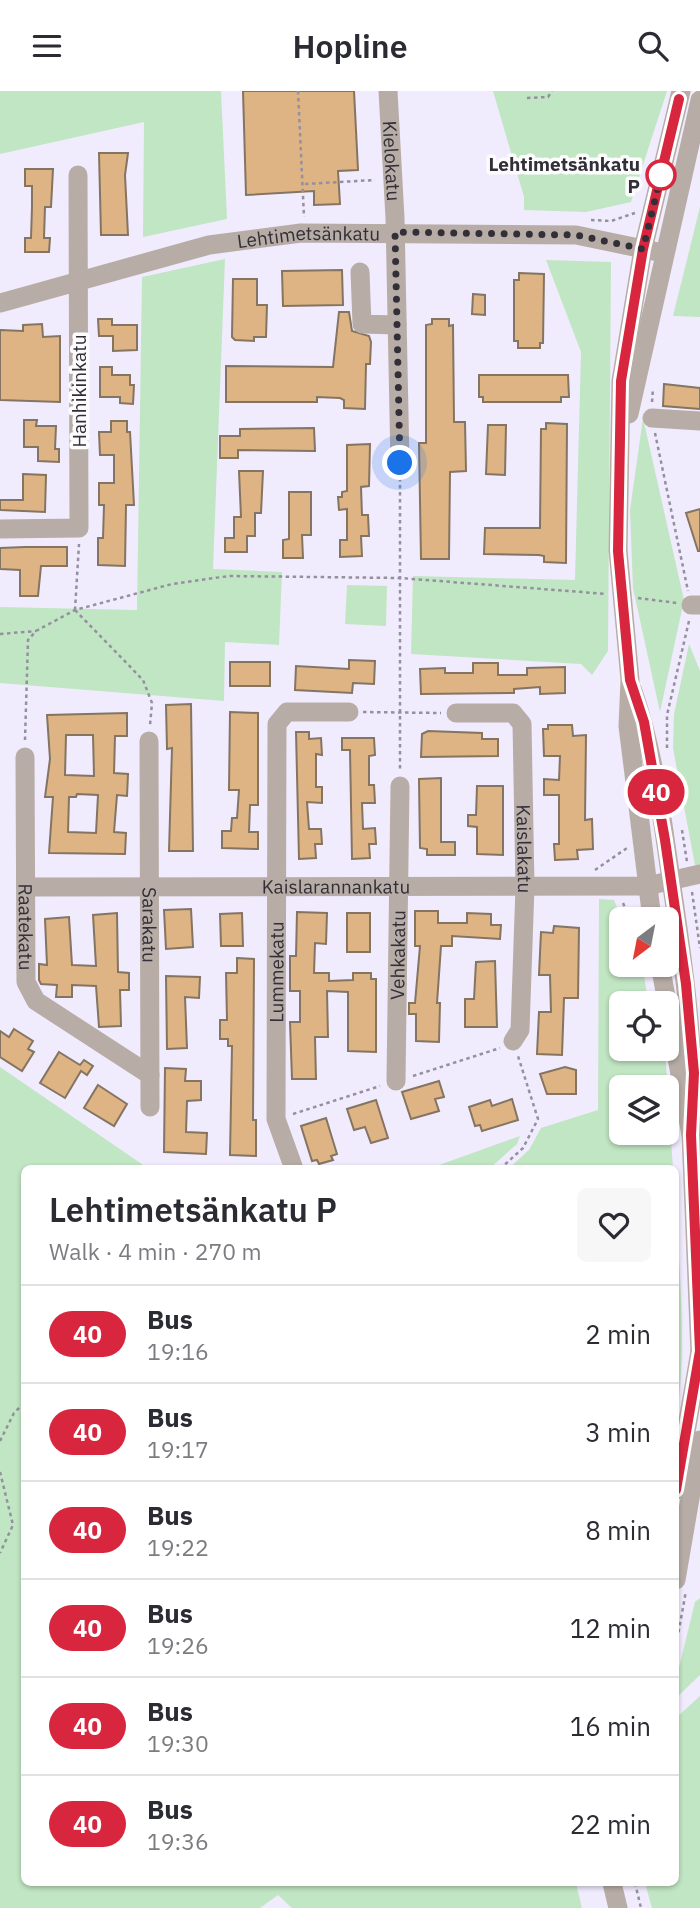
<!DOCTYPE html>
<meta charset="utf-8">
<style>
body{margin:0;font-family:"IBM Plex Sans",sans-serif;background:#f7f7f7;color:#2b2b33;height:100vh;display:flex;flex-direction:column;font-size:26px;white-space:nowrap}
*{box-sizing:border-box;margin:0}
p{font-size:23px;color:#7c7c81}
.icon{flex:none;width:38px;height:38px;fill:none;stroke:currentColor;stroke-width:2;stroke-linecap:round;stroke-linejoin:round}
.map{position:relative;flex:1;overflow:hidden}
.side{position:absolute;left:21px;top:1074px;width:658px;height:721px;display:flex;flex-direction:column;background:#fff;border-radius:10px;box-shadow:0 2px 5px #0004}
.side>*{flex:none}
.badge{padding:0 14px;border-radius:23px;font-size:24px;line-height:46px}
.needle{width:46px;rotate:212deg}
.fabs{position:absolute;left:609px;top:816px;display:grid;gap:14px}
.fabs a{display:grid;place-items:center;width:70px;height:70px;border-radius:10px;background:#fff;box-shadow:0 2px 5px #0004;font-size:35px}
.you{position:absolute;width:35px;height:35px;margin:-18px;border:5px solid #fff;border-radius:50%;background:#1a73e8;box-shadow:0 0 0 10px #1a73e833}
.map>.badge{position:absolute;translate:-50% -50%;box-shadow:0 0 0 4px #fff}
.round{display:grid;place-items:center;flex:none;width:74px;height:74px;border-radius:10px;background:#f7f7f7}
.summary{display:flex;align-items:center;justify-content:space-between;height:119px;padding:0 28px}
h1{font-size:33px;font-weight:600;line-height:52px}
ul{padding:0;list-style:none}
li{display:flex;align-items:center;gap:21px;height:98px;padding:0 28px;border-top:2px solid #e1e1e2}
li div{flex:1}
li b{display:block;font-size:26px}
li em{font-style:normal}
li .badge{min-width:77px;font-weight:700;text-align:center}
header{display:flex;justify-content:space-between;align-items:center;height:91px;padding:0 28px;background:#fff;font-size:32px;font-weight:600}
.map>svg:first-child{display:block}
</style>
<header><svg class="icon" aria-label="menu" viewBox="0 0 24 24"><path d="M4 6h16M4 12h16M4 18h16"/></svg>Hopline<svg class="icon" aria-label="search" viewBox="0 0 24 24"><circle cx="10" cy="10" r="6"/><path d="M15 15l6 6"/></svg></header>
<div class="map">
<svg width="700" height="1817" viewBox="0 0 700 1817">
<rect width="100%" height="100%" fill="#f1ebfe"/>
<g fill="#c1e6c3" fill-rule="evenodd">
<path d="M0,0H221L227,128L143,146L144,31L0,63Z"/>
<path d="M493,0H667L631,111L586,121L524,119V106Z"/>
<path d="M700,116V226L673,225Z"/>
<path d="M225,168L213,478L282,481L279,554L225,551L224,610L0,592V516L137,519L142,186Z"/>
<path d="M546,169L611,171L608,560L592,584L581,573L411,563L413,485L575,489L581,261Z"/>
<path d="M643,327L684,509L660,621L633,497L630,419Z"/>
<path d="M347,494L387,495L386,535L345,533Z"/>
<path d="M689,553L700,580V774H695L673,657L674,623Z"/>
<path d="M599,808L614,809L622,828L621,873H641L643,876L648,912H621V957H665L673,1078H508L529,1059L541,1037L598,1019ZM621,996H667V1041H621Z"/>
<path d="M0,976L149,1078H24V1792H576L582,1817H292L278,1804L260,1817H0Z"/>
<path d="M520,1045L517,1053L489,1078H428Z"/>
<path d="M676,1116C680,1188 687,1260 676,1332Z"/>
<path d="M700,1507V1584L676,1607V1589L695,1511Z"/>
<path d="M700,1605V1817H652L645,1792H676V1627Z"/>
</g>
<g fill="#deb485" stroke="#847462" stroke-width="2" fill-rule="evenodd">
<path d="M243,0H354L358,79L338,80L340,113L314,114V100L246,104Z"/>
<path d="M99,62H128L125,84L128,144H101Z"/>
<path d="M25,78H53L51,116H45L44,147H50L49,161H25V147H31L32,116V95H25Z"/>
<path d="M342,179L343,214L283,215L282,180Z"/>
<path d="M519,182L544,183L543,252H540V257H518V250H514V189H519Z"/>
<path d="M233,188H257V214H267L266,246H254V250L235,249L232,246Z"/>
<path d="M473,203L485,204V224L472,223Z"/>
<path d="M339,221H349L352,240L369,245L371,251L370,273H366L365,318L344,317V309L340,307L317,306V311H226V275L333,276Z"/>
<path d="M98,228H112V234H137V259L113,260V245H99Z"/>
<path d="M432,228H449V235L453,234L454,331H465L466,380L450,381L449,468H421L419,352H426V234L432,233Z"/>
<path d="M42,233L43,246L60,245V311L0,309V239L23,240V234Z"/>
<path d="M100,276H112V284H130V294H134L133,313L120,312V306H100Z"/>
<path d="M479,284H568L569,306H561V311H483V306H479Z"/>
<path d="M664,293L700,297V318L663,315Z"/>
<path d="M24,329H37L36,335H56L55,358H59V371L38,370V356H24Z"/>
<path d="M111,330H127V341H130L134,414H126L125,475L98,474V447H103L104,414H99V392H114V364H100L99,341H111Z"/>
<path d="M546,332L567,333L566,472L544,471V465L539,464L484,463L485,437H540L541,338H546Z"/>
<path d="M488,334H506L505,384L486,383Z"/>
<path d="M314,337L315,360L238,359V367H220V345H240V338Z"/>
<path d="M370,353L369,395L361,396L362,424H368L369,445H361L362,465L340,466V449H347V418L339,419L338,406H342V401L347,400V354Z"/>
<path d="M239,380H263L261,422H255V445H247V461H225V447H234V426H241Z"/>
<path d="M23,383L46,384L45,421L0,419V409H23Z"/>
<path d="M289,401H311V444H302L303,467H283V449L289,448Z"/>
<path d="M700,418V460H698L686,422Z"/>
<path d="M25,456H67V475H41L38,505H20V479L0,478V457Z"/>
<path d="M349,569L375,570L374,593L353,592L352,602L295,599L296,575L349,578Z"/>
<rect x="230" y="571" width="40" height="24"/>
<path d="M473,572H498V584H527V577L565,576V602L540,603V596L514,598V602L421,603L420,578L445,577V582H473Z"/>
<path d="M191,613L193,760H169L172,657L167,658L166,614Z"/>
<path d="M230,621L258,622V714H250L249,741H258V758L222,757V740H231L232,727H237L239,699H229Z"/>
<path d="M127,622V645H115L114,682L128,683L127,705L117,704L114,741L126,742L125,763L49,762L53,706H45L50,668L47,624ZM66,644H93L94,685L65,684ZM77,703L98,704L96,742L68,741L69,706H76Z"/>
<path d="M548,634H572L573,645L586,644L585,729L592,728L593,758L577,759L578,768L555,769L554,753H559V704H544V688L559,689L560,665H544L543,638H548Z"/>
<path d="M428,640L482,642V648H498V665L421,666L422,643Z"/>
<path d="M296,641H309V648L321,647L322,664L316,663V696H322V712L307,711L309,738H321L322,753H315L316,767L299,768Z"/>
<path d="M342,647H374L375,664L369,665V694H374L375,712H362L363,738L375,737L376,753H369L370,767L352,768L350,659H342Z"/>
<path d="M441,687V751H455V764H427V758L420,757L419,688Z"/>
<path d="M477,695H503V764L477,763V736L468,735V724H476Z"/>
<path d="M191,818L193,856L166,858L164,819Z"/>
<path d="M415,820H438V832H467V822L491,823V834H501L500,848L452,845V855H441L437,912H440L439,951L416,950V923H409V912H415L420,855H415Z"/>
<path d="M297,821L327,822L326,853L315,852L314,882H329V890L353,889V882H371V888H376V961L348,960V901L327,900L328,946H315L316,988H292L290,931H300V900H290V865H296Z"/>
<path d="M117,822L118,881L129,882V899H120L121,935L99,936L96,895L72,894V906H56L57,894L41,893L39,889V873L47,874L45,828L69,826L72,874L96,875L93,824Z"/>
<path d="M242,822L243,855H221L220,823Z"/>
<rect x="347" y="822" width="23" height="39"/>
<path d="M554,835L579,837L578,907H564L562,964L537,963L539,921H551L550,884H539L541,841L553,842Z"/>
<path d="M237,867L254,868L253,1029H256V1065L230,1064L232,955H228V948H220V929H227L226,882H237Z"/>
<path d="M495,870L497,936H465V908H474L476,871Z"/>
<path d="M166,885L200,886L199,907L185,906L187,957L167,958Z"/>
<path d="M14,938L33,950L28,958L34,961L22,980L0,966V940L9,946Z"/>
<path d="M59,961L80,974L84,969L93,975L87,984L81,980L65,1007L40,992Z"/>
<path d="M565,976L576,979V1003H547L540,983Z"/>
<path d="M165,977L186,978L185,990H201V1009L187,1010L186,1041L207,1042L206,1063L164,1061Z"/>
<path d="M439,990L444,1006L435,1008L439,1020L411,1028L402,1001Z"/>
<path d="M98,994L127,1013L114,1035L84,1017Z"/>
<path d="M512,1008L518,1029L482,1040L480,1034L475,1035L469,1016L490,1009L492,1015Z"/>
<path d="M376,1009L388,1047L371,1052L365,1036L354,1039L347,1018Z"/>
<path d="M326,1027L337,1063L331,1065L333,1069L319,1073L317,1069L312,1070L301,1035Z"/>
</g>
<g fill="none" stroke-linecap="round" stroke-linejoin="round">
<g stroke="#94909e" stroke-width="2.5" stroke-dasharray="3.5 3.5" stroke-linecap="butt">
<path d="M298,0L304,126"/>
<path d="M527,7L548,6L552,0"/>
<path d="M305,93L375,89"/>
<path d="M591,129L611,130L635,122"/>
<path d="M652,311L653,297"/>
<path d="M655,342L688,500"/>
<path d="M400,387V681"/>
<path d="M638,507L677,512"/>
<path d="M75,519L143,589L152,612L150,634"/>
<path d="M75,519L79,453"/>
<path d="M0,543L36,540"/>
<path d="M363,621L441,622"/>
<path d="M25,649L28,549L36,540L75,519L172,493L229,485L400,487L607,503"/>
<path d="M667,657V624L689,530"/>
<path d="M682,739L687,771"/>
<path d="M595,779L627,757"/>
<path d="M692,801L700,857"/>
<path d="M623,812L630,828"/>
<path d="M413,985L500,957"/>
<path d="M293,1023L380,995"/>
<path d="M500,1078L523,1057L538,1028L518,965"/>
<path d="M0,1350L14,1322L24,1312"/>
<path d="M0,1381L13,1434L0,1462"/>
<path d="M676,1555L686,1500"/>
<path d="M635,1792L641,1817"/>
</g>
<g stroke="#b7ada6" stroke-width="19">
<path id="s1" d="M388,0L395,127L400,372"/>
<path d="M360,181L362,233L397,234"/>
<path id="s2" d="M0,212L209,154L301,142L576,144L663,162"/>
<path d="M629,323L700,9"/>
<path d="M652,327L700,330"/>
<path d="M0,438L79,437L78,84"/>
<path d="M691,514H700"/>
<path d="M633,600C654,661 662,726 671,789C684,877 696,954 691,1044"/>
<path id="s3" d="M456,622H513L522,633L525,796L520,939L513,950"/>
<path id="s4" d="M149,650L150,1016"/>
<path id="s5" d="M25,666L26,891L36,910L150,984"/>
<path id="s6" d="M26,796L647,795L700,783"/>
<path d="M652,828L628,635L630,589L618,459L621,290L643,158L681,0"/>
<path d="M660,873L691,1044L700,1262"/>
<path id="s7" d="M396,990L400,695"/>
<path id="s8" d="M294,1078L276,1028L277,633L287,621H349"/>
<path d="M676,1399L700,1260"/>
<path d="M676,1489L700,1349"/>
<path d="M612,1792L618,1817"/>
</g>
</g>
<g fill="none" stroke-linecap="round" stroke-linejoin="round">
<g stroke="#fff" stroke-width="16">
<path id="line" d="M676,1399L700,1260L691,1044L694,982L686,893L665,749L644,631L630,589L618,460L621,290L643,158L679,8"/>
</g>
<use href="#line" stroke="#d7263d" stroke-width="10"/>
<path stroke="#322f38" stroke-width="7" stroke-dasharray="0 12.6" d="M400,372L395,141L576,144L643,158L661,84"/>
</g>
<circle fill="#fff" stroke="#d7263d" stroke-width="3.5" cx="661" cy="84" r="14"/>
<g text-anchor="middle" stroke-width="7" stroke-linejoin="round" paint-order="stroke">
<g font-size="19" fill="#322f38" stroke="#fcfcfc">
<text dy="7" stroke="none"><textPath href="#s1" startOffset="70">Kielokatu</textPath></text>
<text dy="7" stroke="none"><textPath href="#s2" startOffset="317">Lehtimetsänkatu</textPath></text>
<text transform="translate(79 300) rotate(-90)" y="7">Hanhikinkatu</text>
<text dy="7" stroke="none"><textPath href="#s3" startOffset="196">Kaislakatu</textPath></text>
<text dy="7" stroke="none"><textPath href="#s6" startOffset="310">Kaislarannankatu</textPath></text>
<text dy="7" stroke="none"><textPath href="#s4" startOffset="184">Sarakatu</textPath></text>
<text dy="7" stroke="none"><textPath href="#s5" startOffset="170">Raatekatu</textPath></text>
<text dy="7" stroke="none"><textPath href="#s7" startOffset="126">Vehkakatu</textPath></text>
<text dy="7" stroke="none"><textPath href="#s8" startOffset="200">Lummekatu</textPath></text>
</g>
<g font-size="19" font-weight="bold" fill="#322f38" stroke="#fcfcfc" text-anchor="end">
<text x="640" y="80">Lehtimetsänkatu<tspan x="640" dy="22">P</tspan></text>
</g>
</g>
</svg>
<div class="fabs">
<a><svg class="needle" viewBox="-14 -14 28 28"><path d="M0-13l5 13h-10z" fill="#e53935"/><path d="M0 13l5-13h-10z" fill="#7c7c81"/></svg></a>
<a><svg class="icon" aria-label="locate" viewBox="0 0 24 24"><circle cx="12" cy="12" r="6"/><path d="M12 2v4M12 18v4M2 12h4M18 12h4"/></svg></a>
<a><svg class="icon" aria-label="layers" viewBox="0 0 24 24"><path d="M12 4l9 5-9 5-9-5zM3 14l9 5 9-5"/></svg></a>
</div>
<div class="you" style="left:400px;top:372px"></div>
<b class="badge" style="left:656px;top:701px;background:#d7263d;color:#fff">40</b>
<section class="side">
<div class="summary"><div><h1>Lehtimetsänkatu P</h1><p>Walk · 4 min · 270 m</p></div><a class="round"><svg class="icon" aria-label="heart" viewBox="0 0 24 24"><path d="M12 20l-8-8c-3-5 5-10 8-4 3-6 11-1 8 4z"/></svg></a></div>
<ul>
<li><span class="badge" style="background:#d7263d;color:#fff">40</span><div><b>Bus</b><p>19:16</p></div><em>2 min</em></li>
<li><span class="badge" style="background:#d7263d;color:#fff">40</span><div><b>Bus</b><p>19:17</p></div><em>3 min</em></li>
<li><span class="badge" style="background:#d7263d;color:#fff">40</span><div><b>Bus</b><p>19:22</p></div><em>8 min</em></li>
<li><span class="badge" style="background:#d7263d;color:#fff">40</span><div><b>Bus</b><p>19:26</p></div><em>12 min</em></li>
<li><span class="badge" style="background:#d7263d;color:#fff">40</span><div><b>Bus</b><p>19:30</p></div><em>16 min</em></li>
<li><span class="badge" style="background:#d7263d;color:#fff">40</span><div><b>Bus</b><p>19:36</p></div><em>22 min</em></li>
</ul>
</section>
</div>
